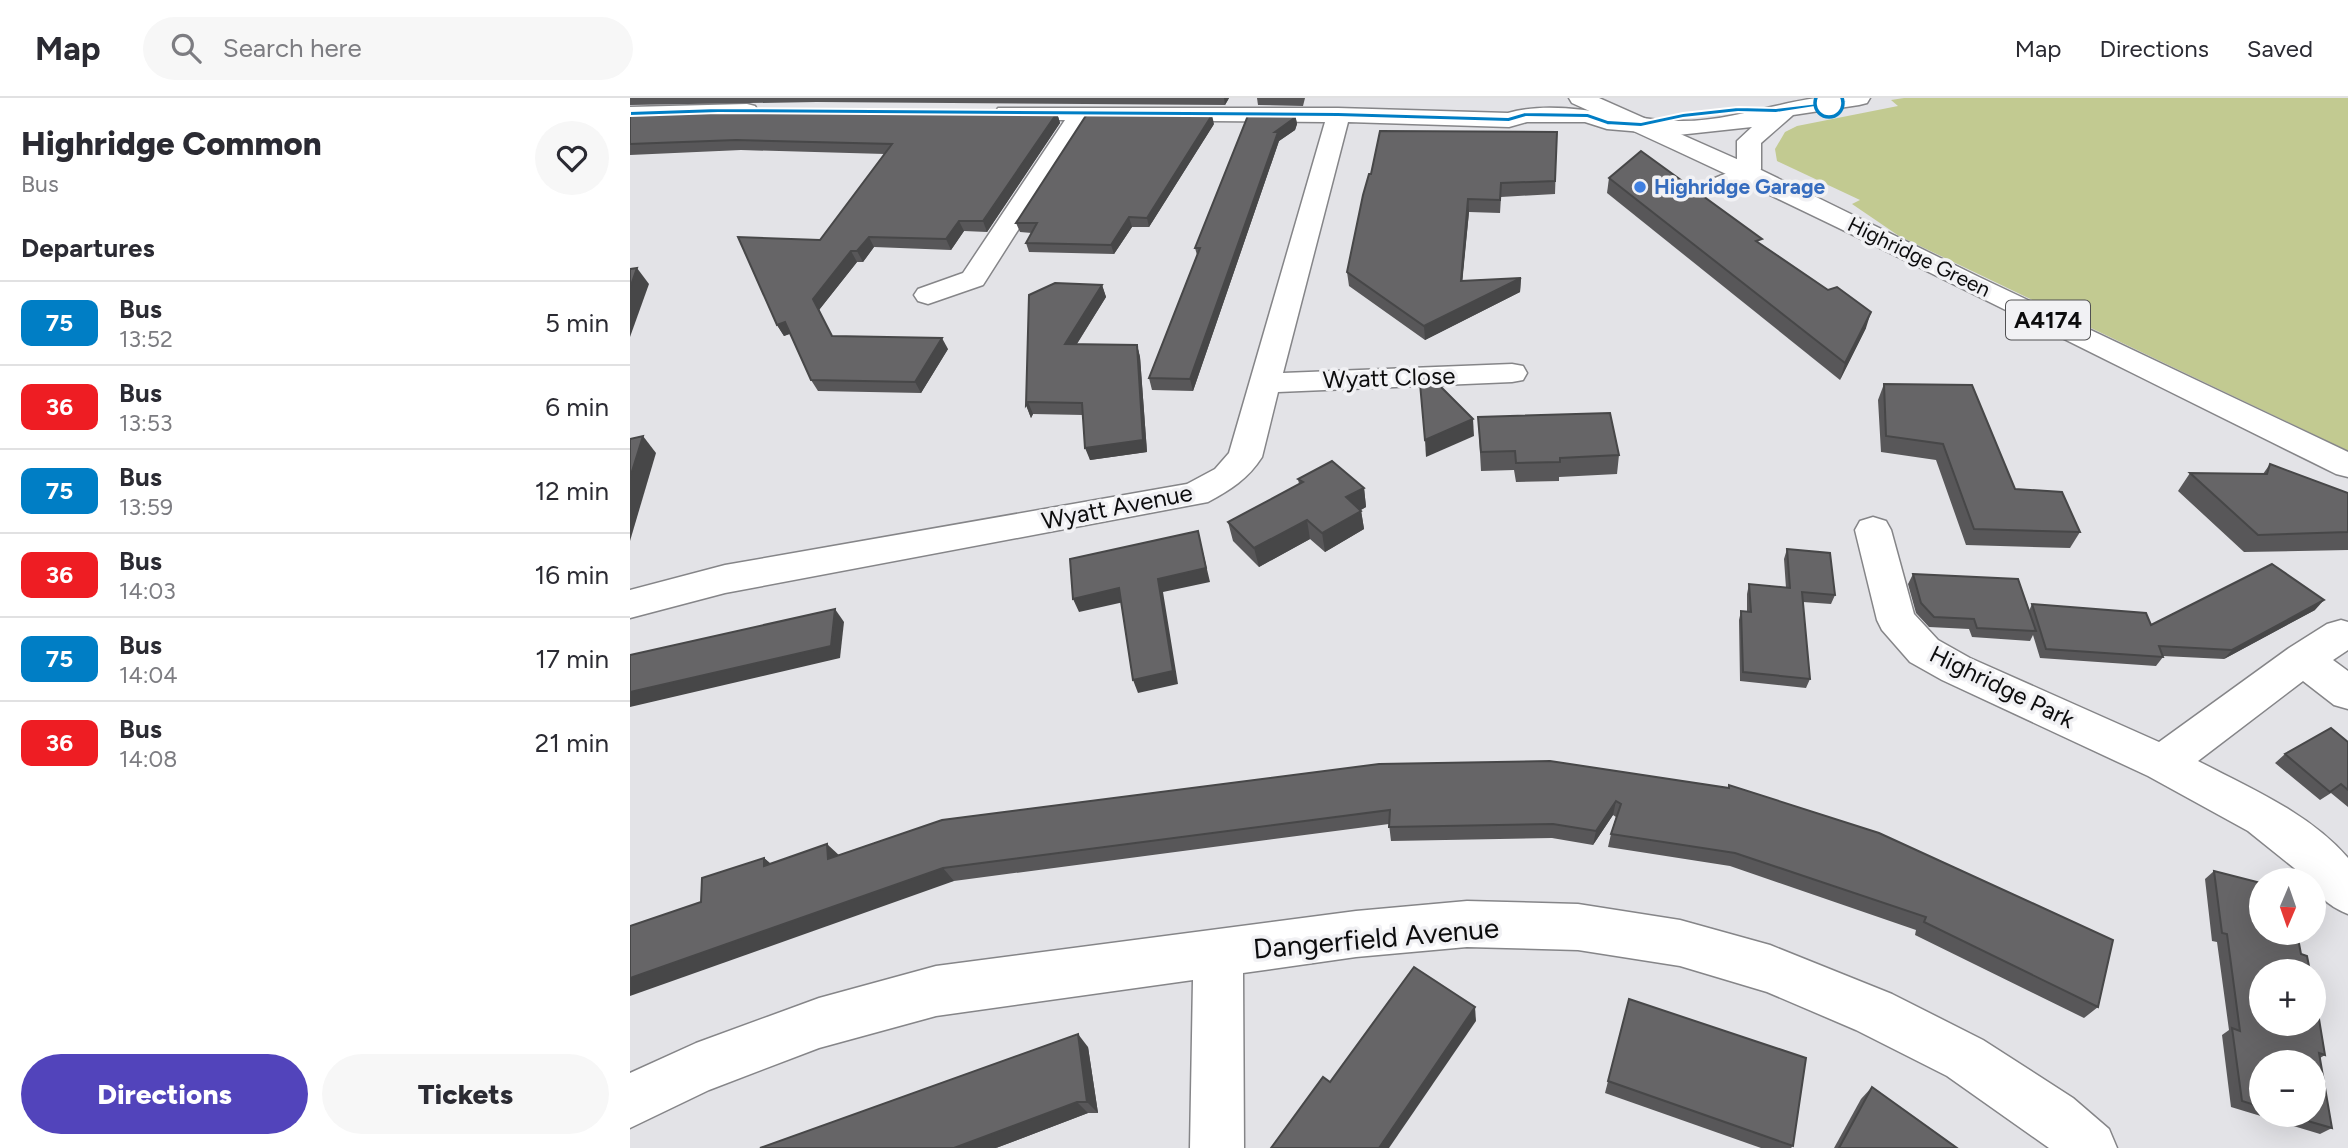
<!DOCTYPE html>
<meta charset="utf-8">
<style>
body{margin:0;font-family:Figtree,sans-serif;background:#f7f7f7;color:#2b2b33;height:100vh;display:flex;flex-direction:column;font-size:26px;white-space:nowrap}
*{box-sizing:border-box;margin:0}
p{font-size:23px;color:#7c7c81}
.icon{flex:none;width:38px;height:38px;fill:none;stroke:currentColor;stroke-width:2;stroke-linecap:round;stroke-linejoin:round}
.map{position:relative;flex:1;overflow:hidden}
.side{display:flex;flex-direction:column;background:#fff;width:630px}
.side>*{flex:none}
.badge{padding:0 14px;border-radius:10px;font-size:24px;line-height:46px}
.needle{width:46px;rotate:182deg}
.fabs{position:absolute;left:1619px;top:770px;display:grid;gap:14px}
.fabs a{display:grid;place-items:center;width:77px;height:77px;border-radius:50%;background:#fff;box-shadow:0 7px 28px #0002;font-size:35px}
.map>.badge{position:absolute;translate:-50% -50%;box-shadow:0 0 0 4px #fff}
h2{padding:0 21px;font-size:26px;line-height:63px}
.round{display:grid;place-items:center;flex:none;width:74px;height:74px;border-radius:37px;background:#f7f7f7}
.overview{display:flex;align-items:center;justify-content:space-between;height:119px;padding:0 21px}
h1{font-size:33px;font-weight:800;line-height:52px}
.action{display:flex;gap:14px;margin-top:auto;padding:14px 21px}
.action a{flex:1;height:80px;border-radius:42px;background:#5244bb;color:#fff;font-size:28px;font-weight:800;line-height:80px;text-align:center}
.action a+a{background:#f7f7f7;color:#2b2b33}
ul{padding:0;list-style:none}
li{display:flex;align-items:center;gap:21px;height:84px;padding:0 21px;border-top:2px solid #e1e1e2}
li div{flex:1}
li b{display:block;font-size:26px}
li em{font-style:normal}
li .badge{min-width:77px;font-weight:700;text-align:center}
header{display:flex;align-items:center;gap:42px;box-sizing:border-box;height:98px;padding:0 35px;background:#fff;border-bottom:2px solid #e1e1e2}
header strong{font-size:33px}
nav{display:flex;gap:38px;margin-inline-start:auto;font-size:24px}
.search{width:490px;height:63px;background:#f7f7f7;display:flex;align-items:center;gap:18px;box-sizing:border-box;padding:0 24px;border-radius:38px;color:#7c7c81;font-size:26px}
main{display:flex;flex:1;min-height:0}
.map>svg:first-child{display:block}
</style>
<header>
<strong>Map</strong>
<div class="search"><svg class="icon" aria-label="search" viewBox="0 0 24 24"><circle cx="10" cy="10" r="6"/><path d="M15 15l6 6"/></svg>Search here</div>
<nav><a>Map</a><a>Directions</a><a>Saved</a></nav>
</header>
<main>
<section class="side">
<div class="overview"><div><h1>Highridge Common</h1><p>Bus</p></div><a class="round"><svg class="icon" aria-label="heart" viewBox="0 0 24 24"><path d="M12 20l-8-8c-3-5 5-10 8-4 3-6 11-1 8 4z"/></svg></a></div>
<h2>Departures</h2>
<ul>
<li><span class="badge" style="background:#007ec5;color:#fff">75</span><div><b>Bus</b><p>13:52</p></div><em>5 min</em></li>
<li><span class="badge" style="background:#ee1d23;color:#fff">36</span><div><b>Bus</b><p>13:53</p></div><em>6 min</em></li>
<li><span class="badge" style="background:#007ec5;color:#fff">75</span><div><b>Bus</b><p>13:59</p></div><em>12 min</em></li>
<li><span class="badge" style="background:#ee1d23;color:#fff">36</span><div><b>Bus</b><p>14:03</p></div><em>16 min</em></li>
<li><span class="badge" style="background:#007ec5;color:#fff">75</span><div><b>Bus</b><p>14:04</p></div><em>17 min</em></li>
<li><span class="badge" style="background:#ee1d23;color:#fff">36</span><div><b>Bus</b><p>14:08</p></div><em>21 min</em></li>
</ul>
<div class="action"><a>Directions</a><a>Tickets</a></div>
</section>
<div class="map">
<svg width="1718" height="1050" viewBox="0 0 1718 1050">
<rect width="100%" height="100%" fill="#e3e3e7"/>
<path fill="#c2ca91" d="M1274,0H1718V353L1269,138L1222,106L1230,102L1147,63L1145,51L1155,34L1167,28L1268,8L1261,2Z"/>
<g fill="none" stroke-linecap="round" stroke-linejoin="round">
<g stroke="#858588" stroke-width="3">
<g id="minor">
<path d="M1186,0H1240L1237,5L1229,7L1163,17L1131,45V71L1127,80L1098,92L1089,95L1080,92L1076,87L1080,82L1107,71V43L1122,29L1048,37L977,31L955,24H897L879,29L718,24L653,275L882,266L893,268L897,275L893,282L882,284L648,294L632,359C618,381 600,392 578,404L95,495L0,520V492L95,467L557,386L585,371L599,355L695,24L458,22L353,187L298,206L288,203L284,197L288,191L333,175L435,22H376L368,20L365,15L368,10H708L878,15C931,0 993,22 1048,23C1095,24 1139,7 1186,0Z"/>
<path d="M117,6L125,8L128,13L125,18L0,23V9Z"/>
<path d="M1243,419L1256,423L1261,432L1284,516L1308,542L1340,560L1529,644L1659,550L1697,526L1711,522L1718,524V552L1703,562L1718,573V611L1704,607L1673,583L1568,663C1620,690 1679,715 1718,760V816C1703,810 1686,799 1684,782H1679L1618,733L1518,678L1312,582L1280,564L1252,532L1247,522L1225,432L1230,423Z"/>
<path d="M837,803L948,806L1050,822L1140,847L1262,896L1353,942L1443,1000L1479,1031L1487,1050H1419L1317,978L1226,932L1137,894L1050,868L948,852L837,849L726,859L613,875L614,1050H560L563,882L306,918L189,950L79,992L0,1030V975L66,945L189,900L306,868L726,813Z"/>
</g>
</g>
<g stroke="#858588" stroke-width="3">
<path id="highway" d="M939,0H969L1127,70L1349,179L1718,354V379L1706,376C1452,251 1200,121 942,5Z"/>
</g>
<use href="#minor" fill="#fff" fill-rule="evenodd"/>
<use href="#highway" fill="#fff" fill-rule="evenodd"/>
</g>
<g fill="#585759" fill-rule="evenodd">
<path d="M0,0H599L595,7L187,4L0,7Z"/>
<path d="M627,0H675L673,8L628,7Z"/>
<path d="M0,15H427L430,25L357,134L334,133L321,152L244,149L233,164H227L189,212L202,238L318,251L291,295L188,293L181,282L160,236L154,238L147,227L190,142L255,56L111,52L0,57Z"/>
<path d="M665,16L667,26L665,32L649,43L563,293L522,292L519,280L567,157L565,150Z"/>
<path d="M584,26L519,129H502L484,156L399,154L396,145L402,135L390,134L386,125Z"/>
<path d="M927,34L925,96L871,99L870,115L839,114L832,183L891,180L890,194L795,242L719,188L717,174L741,76Z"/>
<path d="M979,80L1131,146L1198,192L1236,230L1210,282L977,95Z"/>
<path d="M472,187L476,199L447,246L507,247L510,259L517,354L460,362L453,317L403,316L401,320L396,307Z"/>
<path d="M1254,286L1385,391L1450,434L1440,450L1336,447L1306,362L1251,354L1248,302Z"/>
<path d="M848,319L989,357L987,376L929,379V383L886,384L884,372L851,373Z"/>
<path d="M1640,366L1718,395V452L1614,454L1548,393L1560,375L1633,376Z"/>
<path d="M668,381L734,390L736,409L731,412L734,431L695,454L680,441L629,469L603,443L598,424L669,386Z"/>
<path d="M1157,451L1205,497L1201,506L1173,504L1180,581L1176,590L1110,583L1109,522L1111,513H1117V496L1119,486L1156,490L1154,461Z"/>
<path d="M1283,476L1399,513L1402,506L1521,527L1685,512L1594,561L1533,558V559L1526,568L1410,560L1403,537L1400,543L1342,539L1339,531L1299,529L1286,515L1278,486Z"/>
<path d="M1718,644V709L1701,695L1690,702L1645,665L1655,656Z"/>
<path d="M1098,690L1468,909L1454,920L1285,837L1286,832L1100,768L978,749L981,736L986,719L983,717L963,747L922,740L761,743L759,726L324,783L71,804L134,760L141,766L209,757L312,722Z"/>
<path d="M1584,773L1671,856L1695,957L1690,960L1702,1030L1690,1036L1601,1009L1592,937L1599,932L1587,844L1582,843L1575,781ZM1631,964L1684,1017H1631Z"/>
<path d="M999,901L1163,1048L1161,1050H1131L975,995Z"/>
<path d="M458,949L468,1015H458L366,1050Z"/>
<path d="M1242,989L1327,1050H1204L1231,1001Z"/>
</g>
<g fill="#474748">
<path d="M594,0H599L595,7Z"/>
<path d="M427,15L430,25L357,134L353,123Z"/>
<path d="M665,16L667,26L665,32L649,43L563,293L560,281L645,34Z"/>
<path d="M582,17L584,26L519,129L517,120Z"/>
<path d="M838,101L839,114L831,197V183Z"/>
<path d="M499,119L502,129L484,156L481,147Z"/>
<path d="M329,123L334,133L321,152L316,141Z"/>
<path d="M239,139L244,149L233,164L227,153Z"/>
<path d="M221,153L227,164L189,212L183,201Z"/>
<path d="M7,170L19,186L0,239V190Z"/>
<path d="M891,180L890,194L795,242L794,228Z"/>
<path d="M472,187L476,199L439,258L435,246Z"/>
<path d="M1241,214L1236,230L1210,282L1215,265Z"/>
<path d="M155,224L161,235L154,238L147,227Z"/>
<path d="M312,240L318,251L291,295L285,284Z"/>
<path d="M507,247L510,259L517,354L460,362L455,350Z"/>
<path d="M398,304L403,316L401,320L396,307Z"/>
<path d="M843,321L844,338L796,359L795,342Z"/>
<path d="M13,338L26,355L0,443V380Z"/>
<path d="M734,390L736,409L719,418L716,399Z"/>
<path d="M731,413L734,431L695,454L692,435Z"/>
<path d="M677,422L680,441L629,469L624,450Z"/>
<path d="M568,433L580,484L533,494L548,586L508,595L503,582L528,481Z"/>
<path d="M489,490L494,504L449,514L443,501Z"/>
<path d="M1694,502L1685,512L1594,561L1602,552Z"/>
<path d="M205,511L214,524L210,560L0,609V594Z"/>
<path d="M986,703L983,717L963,747L966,733Z"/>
<path d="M197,746L211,759L198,761Z"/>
<path d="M134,760L149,773L134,768Z"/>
<path d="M313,770L324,783L0,898V880Z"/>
<path d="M845,909L846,923L759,1050H749Z"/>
<path d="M448,936L458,949L468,1015L457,1004Z"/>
<path d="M447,1004L458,1015L366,1050H324Z"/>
</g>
<g fill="#666567" stroke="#474748" stroke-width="2">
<path d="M82,13L427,15L353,123H329L316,141L239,139L227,153H221L183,201L202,238L312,240L285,284L181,282L155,224L147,227L108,139L190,142L262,46L106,42L0,46V15Z"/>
<path d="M619,15L665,16L663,21L645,34H648L560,281L519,280L570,150H565Z"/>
<path d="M457,16L582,17L517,120L499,119L481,147L396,145L407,125H386Z"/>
<path d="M750,33L927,34L925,83L871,85L870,102L838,101L831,183L891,180L794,228L717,174L733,97L739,76H741Z"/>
<path d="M1011,53L1132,141L1126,143L1198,192L1207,189L1241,214L1215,265L979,80Z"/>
<path d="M7,170L0,190V171Z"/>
<path d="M425,185L472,187L435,246L507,247L513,342L455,350L452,305L398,304L396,307L399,197Z"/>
<path d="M789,274H796L843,321L795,342Z"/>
<path d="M1254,286L1342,287L1385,391L1432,394L1450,434L1344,431L1313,346L1256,338Z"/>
<path d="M980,315L989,357L930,360V364L886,365L885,353L851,354L848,319Z"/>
<path d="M13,338L0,380V341Z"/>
<path d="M702,363L734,390L716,399L731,413L692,435L677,422L624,450L598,424L673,384L668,381Z"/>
<path d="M1640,366L1718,395V434L1628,437L1560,375L1637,376Z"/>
<path d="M568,433L576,470L528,481L543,573L503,582L489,490L443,501L440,461Z"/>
<path d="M1157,451L1200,455L1205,497L1172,494L1180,581L1113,574L1111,513L1121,514L1119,486L1160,490Z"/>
<path d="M1642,466L1694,502L1602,552L1529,548L1533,559L1416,551L1402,506L1516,515L1521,527Z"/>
<path d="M1283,476L1388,481L1406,533L1347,530L1344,521L1304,519L1291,505Z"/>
<path d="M205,511L201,548L0,594V557Z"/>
<path d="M1701,630L1718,644V692L1711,686L1700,694L1655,656Z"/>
<path d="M920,663L1099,690V687L1249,735L1483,842L1468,909L1294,824L1296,819L1105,755L981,736L991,706L986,703L966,733L923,726L759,729L760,712L313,770L0,880V828L71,804L72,780L134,760V768L197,746L198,761L312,722L749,666Z"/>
<path d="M1584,773L1631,785V835H1667L1671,856L1677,858L1680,873H1631V926H1684V891L1695,957L1689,955L1702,1030L1657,1017H1684V964H1631V1009L1612,1003L1602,930L1610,933L1597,836L1592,835Z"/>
<path d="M784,869L845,909L749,1050H641L693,979L700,984Z"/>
<path d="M999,901L1176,960L1163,1048L978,983Z"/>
<path d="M448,936L457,1004H447L324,1050H130Z"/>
<path d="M1242,989L1327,1050H1209Z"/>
</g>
<path fill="#007ec5" stroke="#fff" stroke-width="2" d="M1229,2L1146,15L1108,14L1053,20L1011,29L977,27L957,20L896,19L879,24L708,19L88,15L0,18V13L88,10L708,14L878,19L895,14L958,15L978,22L1011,24L1053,15L1108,9L1146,10L1232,0Z"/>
<circle fill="#fff" stroke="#007ec5" stroke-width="3.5" cx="1199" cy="5" r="14"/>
<circle fill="#3f7fe0" stroke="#f1f1f4" stroke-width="2.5" cx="1010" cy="89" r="7"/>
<g text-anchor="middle" stroke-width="7" stroke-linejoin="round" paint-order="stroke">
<g font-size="21" font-weight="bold" fill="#366cbe" stroke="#f1f1f4" text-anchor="start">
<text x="1024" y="96">Highridge Garage</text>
</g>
<g font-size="21" fill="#0d0d0e" stroke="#f1f1f4">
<text transform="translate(1289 159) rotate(26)" y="7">Highridge Green</text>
</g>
<rect fill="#f1f1f4" stroke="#515153" stroke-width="2" x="1376" y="202.5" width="84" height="39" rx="5"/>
<g font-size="23" font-weight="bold" fill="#0d0d0e">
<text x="1418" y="230">A4174</text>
</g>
<g font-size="24" fill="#0d0d0e" stroke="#f1f1f4">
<text transform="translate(759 280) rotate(-2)" y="8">Wyatt Close</text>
<text transform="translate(487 409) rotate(-11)" y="8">Wyatt Avenue</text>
<text transform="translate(1372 589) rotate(26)" y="8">Highridge Park</text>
</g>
<g font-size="28" fill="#0d0d0e" stroke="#f1f1f4">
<text transform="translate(746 840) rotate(-5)" y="10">Dangerfield Avenue</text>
</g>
</g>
</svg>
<div class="fabs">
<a><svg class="needle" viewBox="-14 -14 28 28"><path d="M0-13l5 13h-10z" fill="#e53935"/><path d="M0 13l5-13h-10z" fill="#7c7c81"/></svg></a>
<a>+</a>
<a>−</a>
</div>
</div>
</main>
